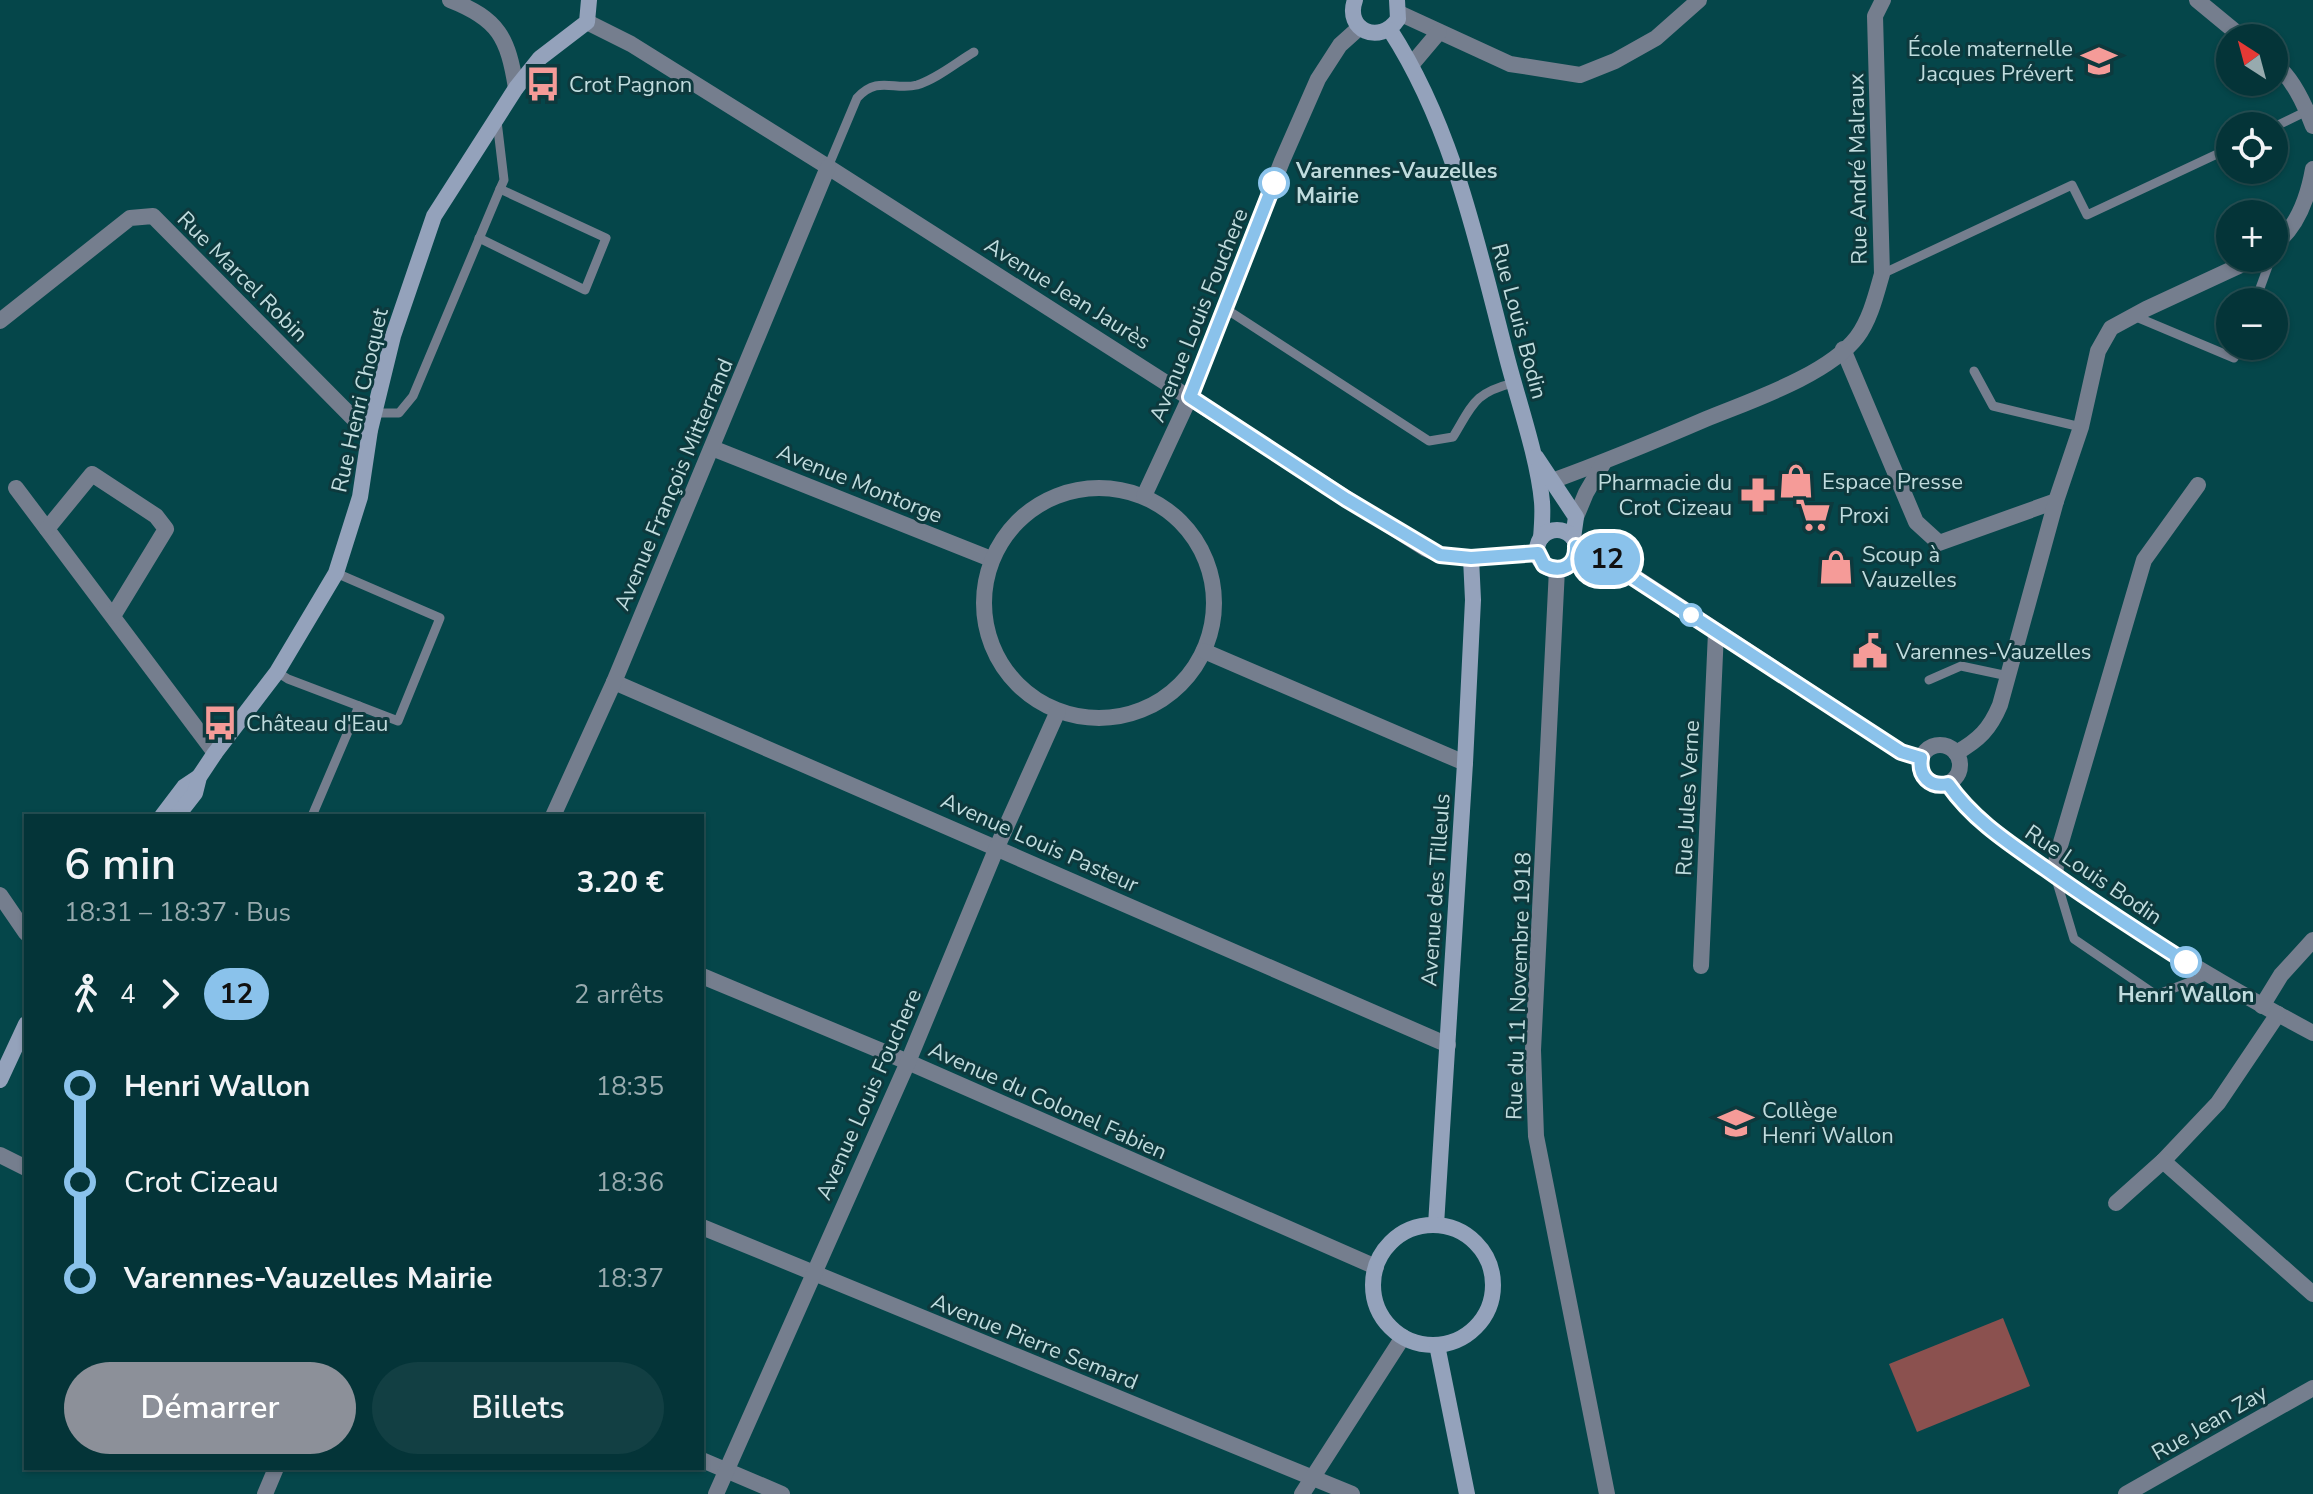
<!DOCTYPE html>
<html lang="fr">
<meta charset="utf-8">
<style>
body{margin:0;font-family:"Nunito Sans",sans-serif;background:#123f43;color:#f1f3f6;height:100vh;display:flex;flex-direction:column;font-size:30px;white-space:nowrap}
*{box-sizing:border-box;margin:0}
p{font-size:26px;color:#97aaae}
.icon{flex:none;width:44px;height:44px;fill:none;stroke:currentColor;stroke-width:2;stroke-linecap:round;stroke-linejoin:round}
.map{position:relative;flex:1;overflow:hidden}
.sheet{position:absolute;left:24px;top:814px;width:680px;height:656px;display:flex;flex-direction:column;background:#043438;border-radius:0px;box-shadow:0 2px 6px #0004,0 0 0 2px #254f53}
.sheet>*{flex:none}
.badge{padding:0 16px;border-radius:26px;font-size:28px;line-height:52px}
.needle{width:52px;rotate:324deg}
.tools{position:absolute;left:2216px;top:24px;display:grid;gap:16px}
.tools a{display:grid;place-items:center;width:72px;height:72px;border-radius:50%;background:#043438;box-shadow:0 2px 6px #0004,0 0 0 2px #254f53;font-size:40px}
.map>.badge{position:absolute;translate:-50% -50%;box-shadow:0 0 0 4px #fff}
.legs{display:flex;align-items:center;gap:12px;height:88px;padding:0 40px;font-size:26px}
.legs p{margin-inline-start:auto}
.head{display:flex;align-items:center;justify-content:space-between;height:136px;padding:0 40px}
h1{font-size:44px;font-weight:600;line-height:60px}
.primary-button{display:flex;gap:16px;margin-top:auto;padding:16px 40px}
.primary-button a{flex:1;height:92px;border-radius:48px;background:#8c9099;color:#fff;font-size:32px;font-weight:600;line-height:92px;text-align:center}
.primary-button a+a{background:#123f43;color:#f1f3f6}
ul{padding:0 40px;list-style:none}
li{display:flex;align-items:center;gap:28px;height:96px;font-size:30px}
li i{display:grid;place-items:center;width:12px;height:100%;margin:0 10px;background:currentColor}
li i::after{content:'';width:20px;height:20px;margin:-10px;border:6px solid;border-radius:50%;background:#043438}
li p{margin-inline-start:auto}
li:first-child i{background:linear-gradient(#0000 50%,currentColor 0)}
li:last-child i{background:linear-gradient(currentColor 50%,#0000 0)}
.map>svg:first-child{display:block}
</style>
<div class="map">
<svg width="2313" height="1494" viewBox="0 0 2313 1494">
<rect width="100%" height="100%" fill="#05464a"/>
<path fill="#8b514f" d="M2003,1318L2030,1386L1917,1432L1889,1364Z"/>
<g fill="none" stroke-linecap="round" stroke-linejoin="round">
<g stroke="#757e8e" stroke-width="9">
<path d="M2274,127L2307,111"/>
<path d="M828,167L857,98C878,75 894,91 917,85C937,79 957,62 974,52"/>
<path d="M479,238L585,290L606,238L500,189"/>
<path d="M1882,274L2072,185L2087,215L2230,148"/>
<path d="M2255,302L2271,258"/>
<path d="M1226,309L1429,441L1453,437C1473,404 1474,393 1513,383"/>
<path d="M2134,316L2234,358L2239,346"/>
<path d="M1974,371L1993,406L2081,427"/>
<path d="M374,413H399L413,396L500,189L504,180L497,121"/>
<path d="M277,672L288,679L359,706"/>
<path d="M1929,680L1961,666L2008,676"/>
<path d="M312,816L359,706L398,721L440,618L336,573"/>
<path d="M2056,879L2074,939L2156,995L2208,975"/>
</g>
<g stroke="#757e8e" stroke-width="16">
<path d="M450,0C499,19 508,38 516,88"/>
<path d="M2197,0L2243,38"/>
<path d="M1399,13L1510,64L1580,75L1615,61L1656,38L1699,0"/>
<path d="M587,22L631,44L828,167L1426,549L1440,555L1471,558"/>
<path d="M2274,63C2293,79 2304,103 2313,126"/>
<path d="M1412,64L1439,32"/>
<path d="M2274,245C2298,227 2308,197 2313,169"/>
<path d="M0,321L130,218L153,216L355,420L370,430"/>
<path d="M1843,349L1916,522L1939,543L2056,501"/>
<path d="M712,448L991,559"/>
<path d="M1552,481C1604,462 1655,441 1706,419C1750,401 1828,375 1857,337C1870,320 1876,295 1882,274L1875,16L1883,0"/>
<circle cx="1099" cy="603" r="115"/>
<path d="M16,488L215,753"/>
<path d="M1144,496L1190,397L1282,161L1318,79L1340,45L1360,27"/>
<path d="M1576,517L1586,493L1604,462"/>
<path d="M47,529L92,474L156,516L166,529L113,616"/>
<path d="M1576,546L1609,560L1901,752L1921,758"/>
<path d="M1557,569L1533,1050L1536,1136L1607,1494"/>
<path d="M1204,651L1465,763"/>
<path d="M614,682L1448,1045"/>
<circle cx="1940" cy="765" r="20"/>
<path d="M1956,753C1979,740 1990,729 2000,705L2056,501L2081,427L2098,351L2111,328L2146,309L2256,258"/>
<path d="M1948,784C1976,823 2014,847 2053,874C2136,933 2223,985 2313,1033"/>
<path d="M553,816L614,682L828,167"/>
<path d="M2055,876L2057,856L2144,560L2198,485"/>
<path d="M0,895L26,933"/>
<path d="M1701,966L1716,632"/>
<path d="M702,976L908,1062L1376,1267"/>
<path d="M2262,1006L2281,975L2313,940"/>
<path d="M2278,1014L2218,1103L2163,1161L2313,1294"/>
<path d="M0,1155L26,1168"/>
<path d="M2116,1203L2163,1161"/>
<path d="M702,1227L1352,1494"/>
<path d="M702,1460L782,1494"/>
<path d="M265,1494L276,1468"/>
<path d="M716,1494L908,1062L997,847L1058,711"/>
<path d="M1302,1494L1403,1337"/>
<path d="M2126,1494L2313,1388"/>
</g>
<g stroke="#94a2bb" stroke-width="16">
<path d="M1355,0C1344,30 1380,46 1398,19L1397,0"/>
<path d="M1390,30C1453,127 1477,243 1506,354C1517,398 1538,457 1542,502C1543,514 1542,526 1541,538"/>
<path d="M1536,457L1576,517L1573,538"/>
<circle cx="1557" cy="550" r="20"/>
<path d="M162,816L184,787L199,777"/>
<path d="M177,816L195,793L199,777L215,753L277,672L336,573L360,497L370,430L393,336L434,216L516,88L540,58L587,22L589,0"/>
<path d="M0,1080L26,1024"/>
<path d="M1436,1225L1465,763L1473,600L1471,558L1538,553"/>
<circle cx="1433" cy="1285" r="60"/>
<path d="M1437,1345L1467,1494"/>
</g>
</g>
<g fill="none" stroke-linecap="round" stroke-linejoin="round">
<g stroke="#fff" stroke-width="18">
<path id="line-1" d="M1274,183L1190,397L1346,499L1440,555L1471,558L1538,553L1544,565C1561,574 1577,566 1576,546L1594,552L1901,752L1921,758C1918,776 1930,788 1948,784C1974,821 2009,843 2046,869C2092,902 2139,932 2186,962"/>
</g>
<use href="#line-1" stroke="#8ac2eb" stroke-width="12"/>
</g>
<defs>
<g id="school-bare" transform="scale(2.76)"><path d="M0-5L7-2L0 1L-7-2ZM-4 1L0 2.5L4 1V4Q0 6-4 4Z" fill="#f59b98" stroke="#0d393d" stroke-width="2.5" paint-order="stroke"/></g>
<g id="bus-bare" transform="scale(2.76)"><path d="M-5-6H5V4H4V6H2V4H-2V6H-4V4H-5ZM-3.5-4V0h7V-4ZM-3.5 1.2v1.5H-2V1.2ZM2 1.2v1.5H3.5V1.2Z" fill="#f59b98" stroke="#0d393d" stroke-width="2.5" paint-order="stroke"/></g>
<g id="shop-bare" transform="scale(2.76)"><path d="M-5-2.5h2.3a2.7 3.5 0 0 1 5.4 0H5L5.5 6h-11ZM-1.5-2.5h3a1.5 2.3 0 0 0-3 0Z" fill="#f59b98" stroke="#0d393d" stroke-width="2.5" paint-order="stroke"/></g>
<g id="pharmacy-bare" transform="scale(2.76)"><path d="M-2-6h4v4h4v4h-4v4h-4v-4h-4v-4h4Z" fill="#f59b98" stroke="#0d393d" stroke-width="2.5" paint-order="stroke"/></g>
<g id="supermarket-bare" transform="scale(2.76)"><path d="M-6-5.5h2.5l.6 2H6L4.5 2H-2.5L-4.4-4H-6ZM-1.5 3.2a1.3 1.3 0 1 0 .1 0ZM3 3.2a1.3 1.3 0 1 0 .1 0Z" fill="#f59b98" stroke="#0d393d" stroke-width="2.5" paint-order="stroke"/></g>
<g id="civic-bare" transform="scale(2.76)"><path d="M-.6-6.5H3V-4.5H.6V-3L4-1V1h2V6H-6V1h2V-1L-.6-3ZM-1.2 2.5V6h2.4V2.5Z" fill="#f59b98" stroke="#0d393d" stroke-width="2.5" paint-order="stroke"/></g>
</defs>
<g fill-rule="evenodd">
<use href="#school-bare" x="2099" y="61"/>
<use href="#bus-bare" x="543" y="84"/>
<use href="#shop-bare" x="1796" y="481"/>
<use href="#pharmacy-bare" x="1758" y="495"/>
<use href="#supermarket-bare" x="1813" y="515"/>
<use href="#shop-bare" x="1836" y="567"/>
<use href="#civic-bare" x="1870" y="651"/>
<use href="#bus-bare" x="220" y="723"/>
<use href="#school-bare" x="1736" y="1123"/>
</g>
<g fill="#fff" stroke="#8ac2eb" stroke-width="4">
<circle cx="1274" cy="183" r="14"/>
<circle cx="1691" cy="615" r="10"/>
<circle cx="2186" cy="962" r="14"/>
</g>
<g text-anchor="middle" stroke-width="6" stroke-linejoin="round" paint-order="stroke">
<g font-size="22" fill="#c0dcde" stroke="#0d393d" text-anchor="start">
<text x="2073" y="56" text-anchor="end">École maternelle<tspan x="2073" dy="25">Jacques Prévert</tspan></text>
<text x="569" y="92">Crot Pagnon</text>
<text x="1822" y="489">Espace Presse</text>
<text x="1732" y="490" text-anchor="end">Pharmacie du<tspan x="1732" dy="25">Crot Cizeau</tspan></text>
<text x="1839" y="523">Proxi</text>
<text x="1862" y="562">Scoup à<tspan x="1862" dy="25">Vauzelles</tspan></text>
<text x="1896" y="659">Varennes-Vauzelles</text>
<text x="246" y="731">Château d'Eau</text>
<text x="1762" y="1118">Collège<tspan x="1762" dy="25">Henri Wallon</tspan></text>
</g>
<g font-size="22" fill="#c0dcde" stroke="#0d393d">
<text transform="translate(1857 169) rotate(-91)" y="8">Rue André Malraux</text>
<text transform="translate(243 276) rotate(45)" y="8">Rue Marcel Robin</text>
<text transform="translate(1068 293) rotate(32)" y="8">Avenue Jean Jaurès</text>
<text transform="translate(1198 315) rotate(-68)" y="8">Avenue Louis Fouchere</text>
<text transform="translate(1520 321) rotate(75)" y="8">Rue Louis Bodin</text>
<text transform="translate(359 400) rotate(-77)" y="8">Rue Henri Choquet</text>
<text transform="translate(860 483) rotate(22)" y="8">Avenue Montorge</text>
<text transform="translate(673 484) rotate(-67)" y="8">Avenue François Mitterrand</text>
<text transform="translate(1687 798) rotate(-87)" y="8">Rue Jules Verne</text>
<text transform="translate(1040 842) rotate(24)" y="8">Avenue Louis Pasteur</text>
<text transform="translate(2094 874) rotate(34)" y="8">Rue Louis Bodin</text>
<text transform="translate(1435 890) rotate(-86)" y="8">Avenue des Tilleuls</text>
<text transform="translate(1518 986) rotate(-88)" y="8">Rue du 11 Novembre 1918</text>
<text transform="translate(868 1094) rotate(-66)" y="8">Avenue Louis Fouchere</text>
<text transform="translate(1048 1100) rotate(24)" y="8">Avenue du Colonel Fabien</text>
<text transform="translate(1035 1341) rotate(22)" y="8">Avenue Pierre Semard</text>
<text transform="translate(2209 1422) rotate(-30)" y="8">Rue Jean Zay</text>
</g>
<g font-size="22" font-weight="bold" fill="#c0dcde" stroke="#0d393d" text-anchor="start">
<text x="1296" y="178">Varennes-Vauzelles<tspan x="1296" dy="25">Mairie</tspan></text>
<text x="2186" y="1002" text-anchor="middle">Henri Wallon</text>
</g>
</g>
</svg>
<div class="tools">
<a><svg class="needle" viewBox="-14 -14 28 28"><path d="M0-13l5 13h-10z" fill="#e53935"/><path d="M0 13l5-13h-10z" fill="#97aaae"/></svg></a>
<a><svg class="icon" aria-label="locate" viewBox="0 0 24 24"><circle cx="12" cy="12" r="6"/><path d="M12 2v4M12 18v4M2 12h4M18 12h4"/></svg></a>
<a>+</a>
<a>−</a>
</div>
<b class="badge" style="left:1607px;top:559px;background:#8ac2eb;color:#111">12</b>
<section class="sheet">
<div class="head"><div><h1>6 min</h1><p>18:31 – 18:37 · Bus</p></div><b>3.20 €</b></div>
<div class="legs"><svg class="icon" aria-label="walk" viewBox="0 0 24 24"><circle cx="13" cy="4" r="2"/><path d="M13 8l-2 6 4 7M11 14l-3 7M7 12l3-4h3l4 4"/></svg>4<svg class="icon" aria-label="forward" viewBox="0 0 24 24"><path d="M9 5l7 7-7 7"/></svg><b class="badge" style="background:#8ac2eb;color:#111">12</b><p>2 arrêts</p></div>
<ul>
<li><i style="color:#8ac2eb"></i><b>Henri Wallon</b><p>18:35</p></li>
<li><i style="color:#8ac2eb"></i><span>Crot Cizeau</span><p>18:36</p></li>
<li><i style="color:#8ac2eb"></i><b>Varennes-Vauzelles Mairie</b><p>18:37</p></li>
</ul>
<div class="primary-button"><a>Démarrer</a><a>Billets</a></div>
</section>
</div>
